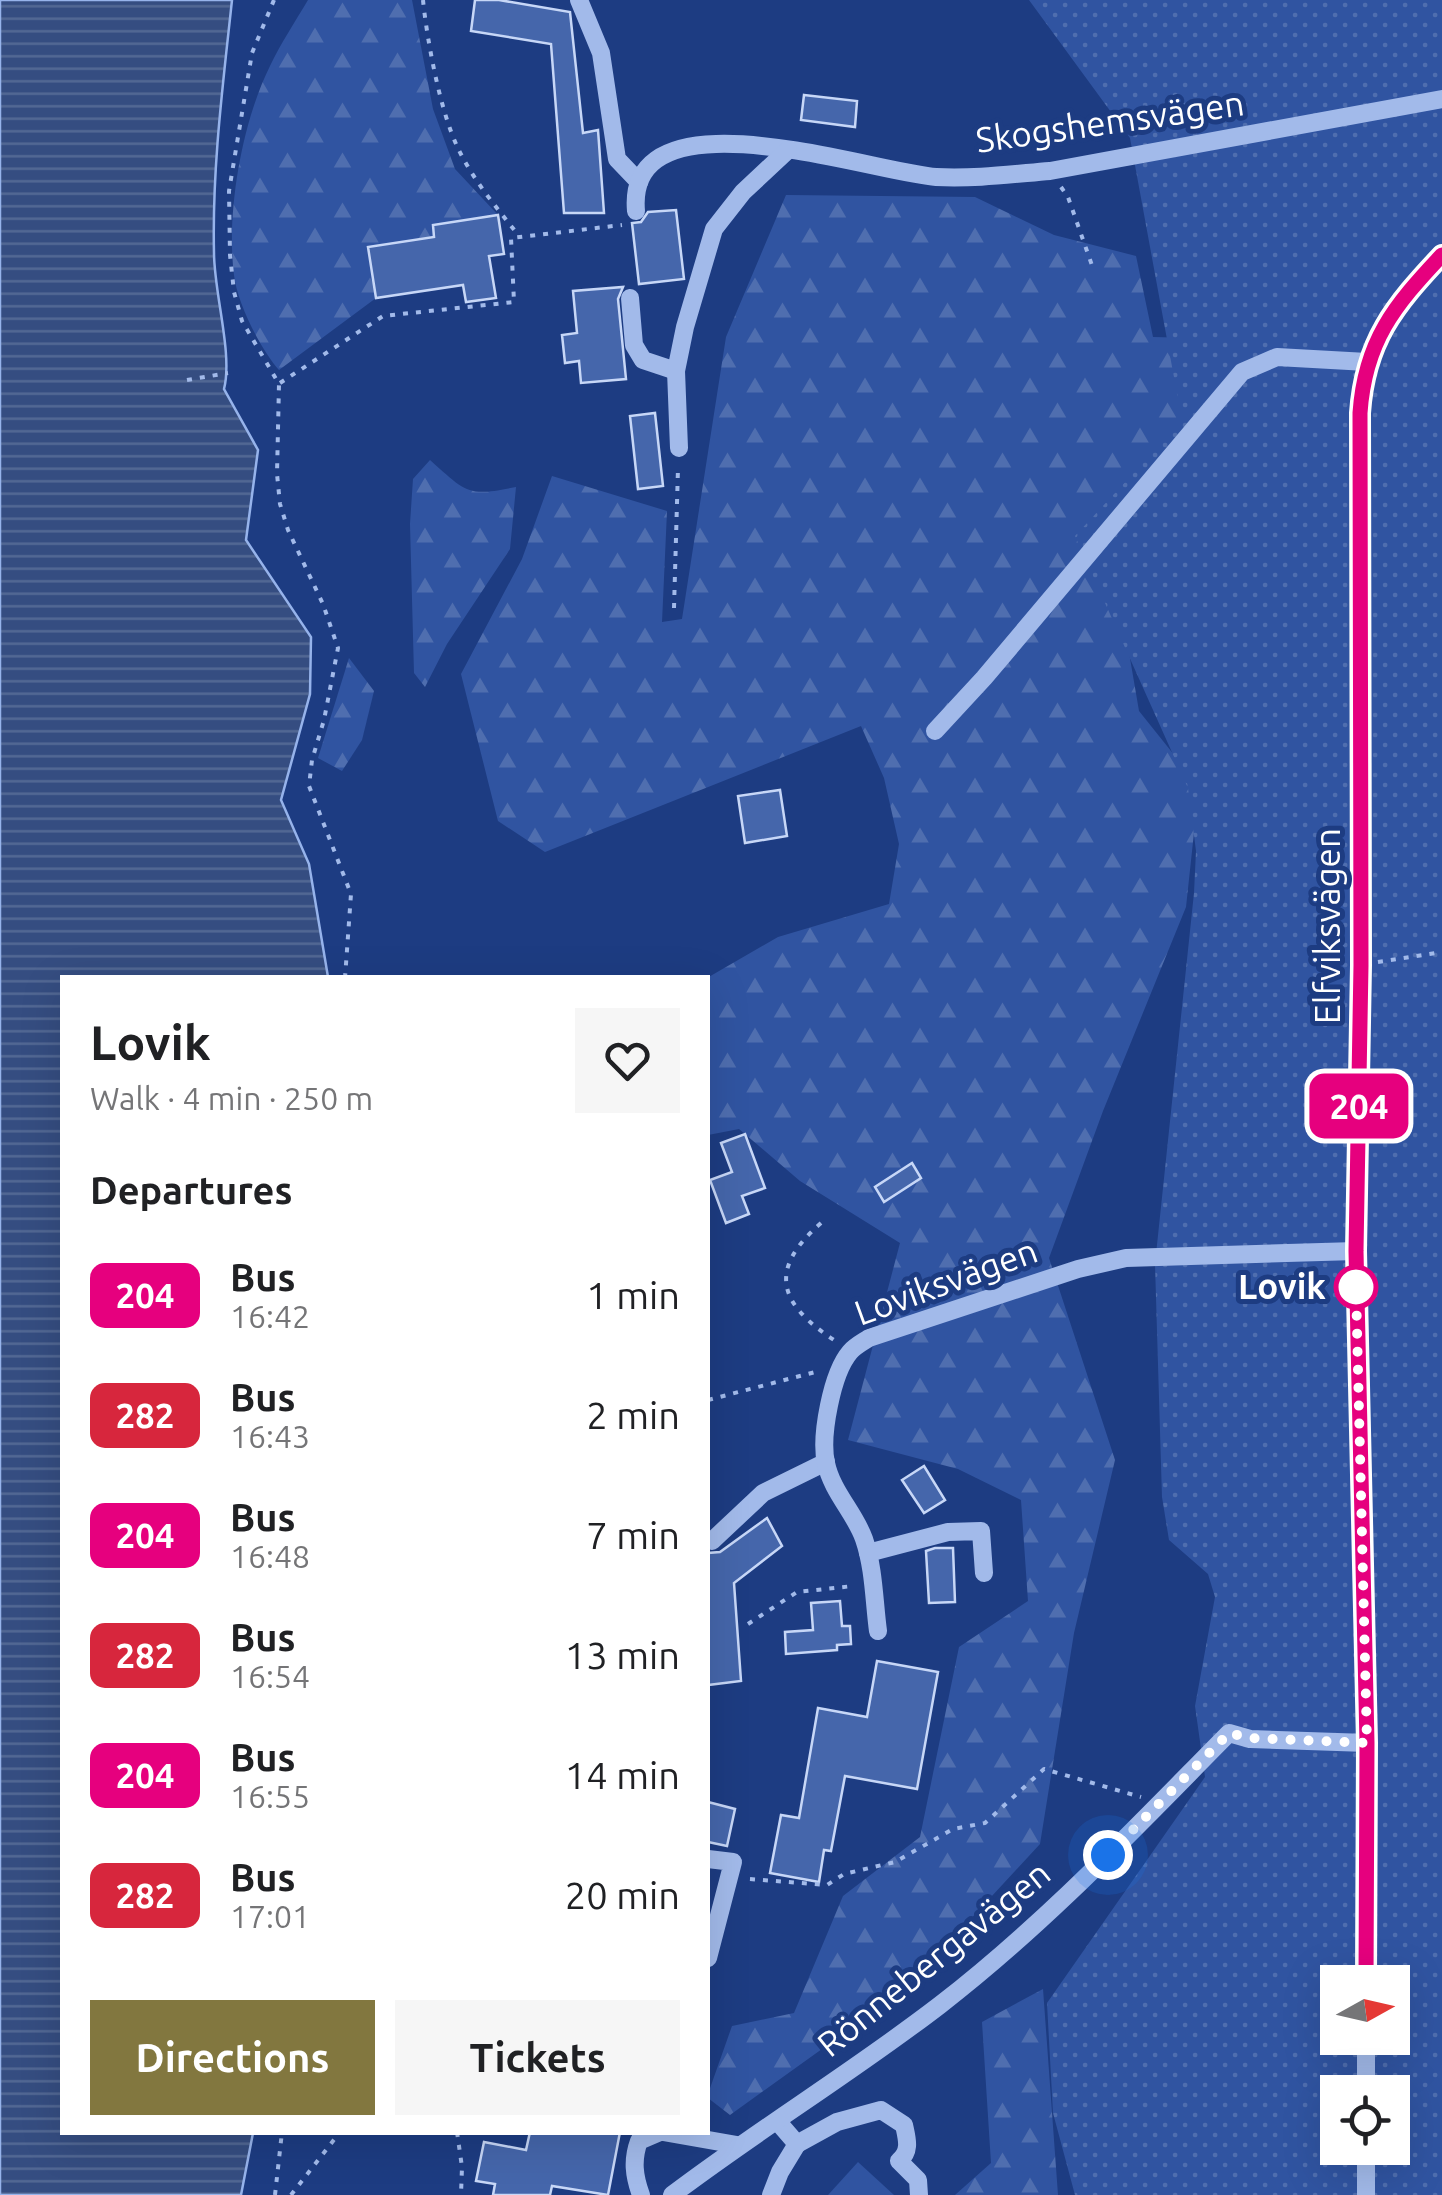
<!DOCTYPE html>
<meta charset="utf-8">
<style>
body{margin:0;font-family:Ubuntu,sans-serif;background:#f6f6f6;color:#202124;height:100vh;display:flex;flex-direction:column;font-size:38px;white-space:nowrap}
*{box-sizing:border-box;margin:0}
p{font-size:32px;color:#757577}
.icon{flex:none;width:55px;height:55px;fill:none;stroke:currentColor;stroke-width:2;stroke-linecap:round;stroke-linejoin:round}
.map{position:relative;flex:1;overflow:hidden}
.drawer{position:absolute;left:60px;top:975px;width:650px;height:1160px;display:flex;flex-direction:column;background:#fff;border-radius:0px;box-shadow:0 10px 40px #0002}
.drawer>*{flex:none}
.badge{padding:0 20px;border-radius:15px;font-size:35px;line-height:65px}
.needle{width:65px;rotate:82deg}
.fabs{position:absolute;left:1320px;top:1965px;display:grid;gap:20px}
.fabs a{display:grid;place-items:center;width:90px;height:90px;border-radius:0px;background:#fff;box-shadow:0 10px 40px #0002;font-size:50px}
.you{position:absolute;width:50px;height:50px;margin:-25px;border:8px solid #fff;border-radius:50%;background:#1a73e8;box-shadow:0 0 0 15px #1a73e833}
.map>.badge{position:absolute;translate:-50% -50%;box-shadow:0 0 0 5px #fff}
h2{padding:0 30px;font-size:38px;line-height:90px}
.round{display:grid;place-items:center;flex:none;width:105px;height:105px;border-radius:0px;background:#f6f6f6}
.overview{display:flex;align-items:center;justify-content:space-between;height:170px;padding:0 30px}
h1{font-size:48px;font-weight:600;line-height:75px}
.cta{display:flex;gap:20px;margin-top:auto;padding:20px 30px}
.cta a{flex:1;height:115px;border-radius:0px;background:#82773f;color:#fff;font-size:40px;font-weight:600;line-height:115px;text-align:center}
.cta a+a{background:#f6f6f6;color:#202124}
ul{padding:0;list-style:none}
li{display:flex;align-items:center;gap:30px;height:120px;padding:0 30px}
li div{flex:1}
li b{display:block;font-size:38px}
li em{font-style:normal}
li .badge{min-width:110px;font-weight:700;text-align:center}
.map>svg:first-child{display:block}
</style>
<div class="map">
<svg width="1442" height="2195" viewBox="0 0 1442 2195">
<defs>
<pattern id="forest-firs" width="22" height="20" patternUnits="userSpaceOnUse" patternTransform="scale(2.5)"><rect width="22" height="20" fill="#3054a1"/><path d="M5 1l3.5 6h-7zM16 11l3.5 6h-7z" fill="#4f6eaf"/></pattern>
<pattern id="park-dots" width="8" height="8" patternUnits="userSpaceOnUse" patternTransform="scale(2.5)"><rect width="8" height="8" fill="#3054a1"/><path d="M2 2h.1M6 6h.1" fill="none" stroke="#4f6eaf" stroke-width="1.8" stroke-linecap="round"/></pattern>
<pattern id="water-rules" width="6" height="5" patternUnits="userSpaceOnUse" patternTransform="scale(2.5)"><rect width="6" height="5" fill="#354d81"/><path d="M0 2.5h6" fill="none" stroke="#536894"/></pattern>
</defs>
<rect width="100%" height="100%" fill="#1d3c82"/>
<g fill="url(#forest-firs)">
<path d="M308,0H412L433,109L455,169L498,215L433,225L434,237L369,247L376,298L279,370C261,350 237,303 234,275C226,213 242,122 270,66C281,43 295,22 308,0Z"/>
<path d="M786,195L975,197L1054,235L1136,256L1153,337L1265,340L1107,524L1139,711L1199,786L1186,907L1103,1111L1049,1258L1115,1460L1074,1633L1040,1844L907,1988L730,2115L708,2098V2094L732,2026L794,2013L843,1896L920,1837L959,1647L1028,1601L1021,1500L958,1469L848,1440L900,1243L800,1181L739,1129L708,1135L707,978L778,937L889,904L899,844L884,778L861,726L545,852L498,821L461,674L522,559L552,476L667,511L662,622L682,619L726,337Z"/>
<path d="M430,460C467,493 467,497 516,487L510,549L447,644L425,687L414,673L410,524L413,479Z"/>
<path d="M349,658L374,691L362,740L342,771L318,758Z"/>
<path d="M1043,1989L1058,2195H955L991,2163L982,2022Z"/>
</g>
<path fill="url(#park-dots)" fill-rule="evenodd" d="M1029,0H1442V2195H1075L1053,2113L1047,2003L1205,1777L1195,1706L1215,1597L1208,1574L1169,1540L1162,1497L1155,1264L1194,893L1196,851L1188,788L1075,536L1182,421L1130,138ZM1338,1982H1392V2038H1338ZM1338,2092H1392V2148H1338Z"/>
<path fill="#3054a1" d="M858,2162L894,2195H828Z"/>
<path fill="url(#water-rules)" stroke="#96b3eb" stroke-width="2.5" d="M0,0H232C223,84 212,168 214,253C214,293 233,354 224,389L258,450L246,540L311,637L310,694L281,800L309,864L328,977L62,978V2132L253,2133L241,2195H0Z"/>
<g fill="#4566ab" stroke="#c7d7f7" stroke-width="2.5">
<path d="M475,0H499L570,12L583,133L598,130L604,213H564L551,44L471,31Z"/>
<path d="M804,95L857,101L855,127L801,120Z"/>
<path d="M676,210L684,279L639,284L632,223L641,222L648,212Z"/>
<path d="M498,215L504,254L489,256L496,298L466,302L463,285L376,298L368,247L434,237L433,225Z"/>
<path d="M623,287L618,299L626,379L581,383L579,361L565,363L562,335L577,333L573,291Z"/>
<path d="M655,413L663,486L638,489L630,416Z"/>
<path d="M780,790L787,836L745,843L738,796Z"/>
<path d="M745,1134L765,1188L742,1196L749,1214L726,1223L710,1180L732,1172L721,1143Z"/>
<path d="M912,1163L921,1178L884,1202L875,1187Z"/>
<path d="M924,1466L945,1500L924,1513L902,1480Z"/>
<path d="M767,1518L782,1546L734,1583L741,1681L708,1685V1553L720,1552Z"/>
<path d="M935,1548H953L955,1602L929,1603L926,1551Z"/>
<path d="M840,1601L842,1626H850L851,1644L837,1645V1650L786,1654L785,1632L813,1630L811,1603Z"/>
<path d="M877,1661L938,1672L917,1789L845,1776L831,1851L824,1850L819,1882L770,1873L781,1815L799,1818L818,1708L867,1717Z"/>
<path d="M708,1802L735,1809L727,1846L708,1842Z"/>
<path d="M530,2132H620L608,2195L552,2186L550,2195H493L495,2184L476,2181L484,2142L526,2150Z"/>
</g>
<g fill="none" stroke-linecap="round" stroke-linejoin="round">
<g stroke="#a2baea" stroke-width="4" stroke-dasharray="5 8" stroke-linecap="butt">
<path d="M274,0L252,53L229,191L230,255L234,292L242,321L279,384L277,474L280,504L288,530L323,604L338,648L324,720L312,760L309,786L351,894L345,978"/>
<path d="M423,0C427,40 440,110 457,146C472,179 497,208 519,236"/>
<path d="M1061,187L1068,197L1094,271"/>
<path d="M187,380L228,373"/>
<path d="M280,383L383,316L514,302L511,238L622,225"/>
<path d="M674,608L678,468"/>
<path d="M1378,962L1442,952"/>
<path d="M821,1223C767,1270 779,1304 834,1340"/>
<path d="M708,1400L819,1371"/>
<path d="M748,1624L797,1592L853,1586"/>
<path d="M750,1879L827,1885L844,1874L895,1862L953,1829L985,1823L1044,1769L1141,1797"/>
<path d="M457,2132L462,2167L461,2195"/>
<path d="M275,2195L282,2132"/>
<path d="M291,2195L340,2132"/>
</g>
<g stroke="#a2baea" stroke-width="18">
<path d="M579,0L601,53L617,159L639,182"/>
<path d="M636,211C625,86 874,173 936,177C974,179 1013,174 1050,171L1442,99"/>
<path d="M630,298L634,345L643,360L676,371"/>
<path d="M679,448L676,371L685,327L714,229L743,192L788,150"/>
<path d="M935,731L984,678L1242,372L1277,357L1367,362"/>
<path d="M712,1541L763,1493L826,1462"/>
<path d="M868,1553L948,1532L981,1531L984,1573"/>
<path d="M878,1631C874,1601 874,1568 864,1539C855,1513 832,1492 826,1463C820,1436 832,1373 850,1352C855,1346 863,1342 869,1338L1078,1269L1126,1258L1356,1251"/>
<path d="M708,1859L733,1862L708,1958"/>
<path d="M1366,1982L1367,1743L1356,1251L1361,965L1360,413C1366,341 1394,307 1442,255"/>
<path d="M1366,2092V2038"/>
<path d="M778,2122L797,2144L837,2122L881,2110L904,2125C907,2139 911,2151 899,2161L918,2180L919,2195"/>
<path d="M663,2132L737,2145"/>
<path d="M641,2195C634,2176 632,2160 639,2141L660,2132"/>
<path d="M672,2195C759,2129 853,2072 940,2005C1045,1924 1136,1827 1229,1733L1250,1739L1367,1743"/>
<path d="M771,2195L780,2172L797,2144"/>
<path d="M1366,2195V2148"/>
</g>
</g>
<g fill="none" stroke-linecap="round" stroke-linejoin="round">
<g stroke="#fff" stroke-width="22">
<path id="line" d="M1366,1982L1367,1743L1356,1251L1361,965L1360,413C1365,341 1394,306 1442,255"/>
</g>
<use href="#line" stroke="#e6007e" stroke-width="15"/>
<path stroke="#fff" stroke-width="10" stroke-dasharray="0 18" d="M1108,1855L1229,1733L1250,1738L1367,1743L1356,1287"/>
</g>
<circle fill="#fff" stroke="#e6007e" stroke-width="5" cx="1356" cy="1287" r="20"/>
<g text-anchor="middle" stroke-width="10" stroke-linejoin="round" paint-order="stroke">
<g font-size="35" fill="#fff" stroke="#1d3c82">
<text transform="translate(1110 122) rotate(-8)" y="12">Skogshemsvägen</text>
<text transform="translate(1328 926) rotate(-90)" y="12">Elfviksvägen</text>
<text transform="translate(946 1282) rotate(-20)" y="12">Loviksvägen</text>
<text transform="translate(934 1959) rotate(-39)" y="12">Rönnebergavägen</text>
</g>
<g font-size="35" font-weight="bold" fill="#fff" stroke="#1d3c82" text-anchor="end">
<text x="1326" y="1299">Lovik</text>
</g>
</g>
</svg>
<div class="fabs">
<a><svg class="needle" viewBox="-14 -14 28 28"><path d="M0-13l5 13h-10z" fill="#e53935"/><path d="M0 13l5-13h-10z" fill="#757577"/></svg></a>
<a><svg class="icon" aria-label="locate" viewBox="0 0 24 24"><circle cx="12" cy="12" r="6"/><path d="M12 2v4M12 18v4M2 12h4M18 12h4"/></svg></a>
</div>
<div class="you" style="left:1108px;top:1855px"></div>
<b class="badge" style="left:1359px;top:1106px;background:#e6007e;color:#fff">204</b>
<section class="drawer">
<div class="overview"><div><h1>Lovik</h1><p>Walk · 4 min · 250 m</p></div><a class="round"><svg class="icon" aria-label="heart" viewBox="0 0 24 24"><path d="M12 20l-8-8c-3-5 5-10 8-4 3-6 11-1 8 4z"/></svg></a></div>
<h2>Departures</h2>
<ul>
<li><span class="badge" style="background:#e6007e;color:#fff">204</span><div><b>Bus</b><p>16:42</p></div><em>1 min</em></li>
<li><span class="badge" style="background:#d7263d;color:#fff">282</span><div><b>Bus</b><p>16:43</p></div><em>2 min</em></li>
<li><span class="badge" style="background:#e6007e;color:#fff">204</span><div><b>Bus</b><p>16:48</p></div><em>7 min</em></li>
<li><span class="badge" style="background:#d7263d;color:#fff">282</span><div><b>Bus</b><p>16:54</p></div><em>13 min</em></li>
<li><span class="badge" style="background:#e6007e;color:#fff">204</span><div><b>Bus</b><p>16:55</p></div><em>14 min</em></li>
<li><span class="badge" style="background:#d7263d;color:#fff">282</span><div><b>Bus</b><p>17:01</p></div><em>20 min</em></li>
</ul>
<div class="cta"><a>Directions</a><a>Tickets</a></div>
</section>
</div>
